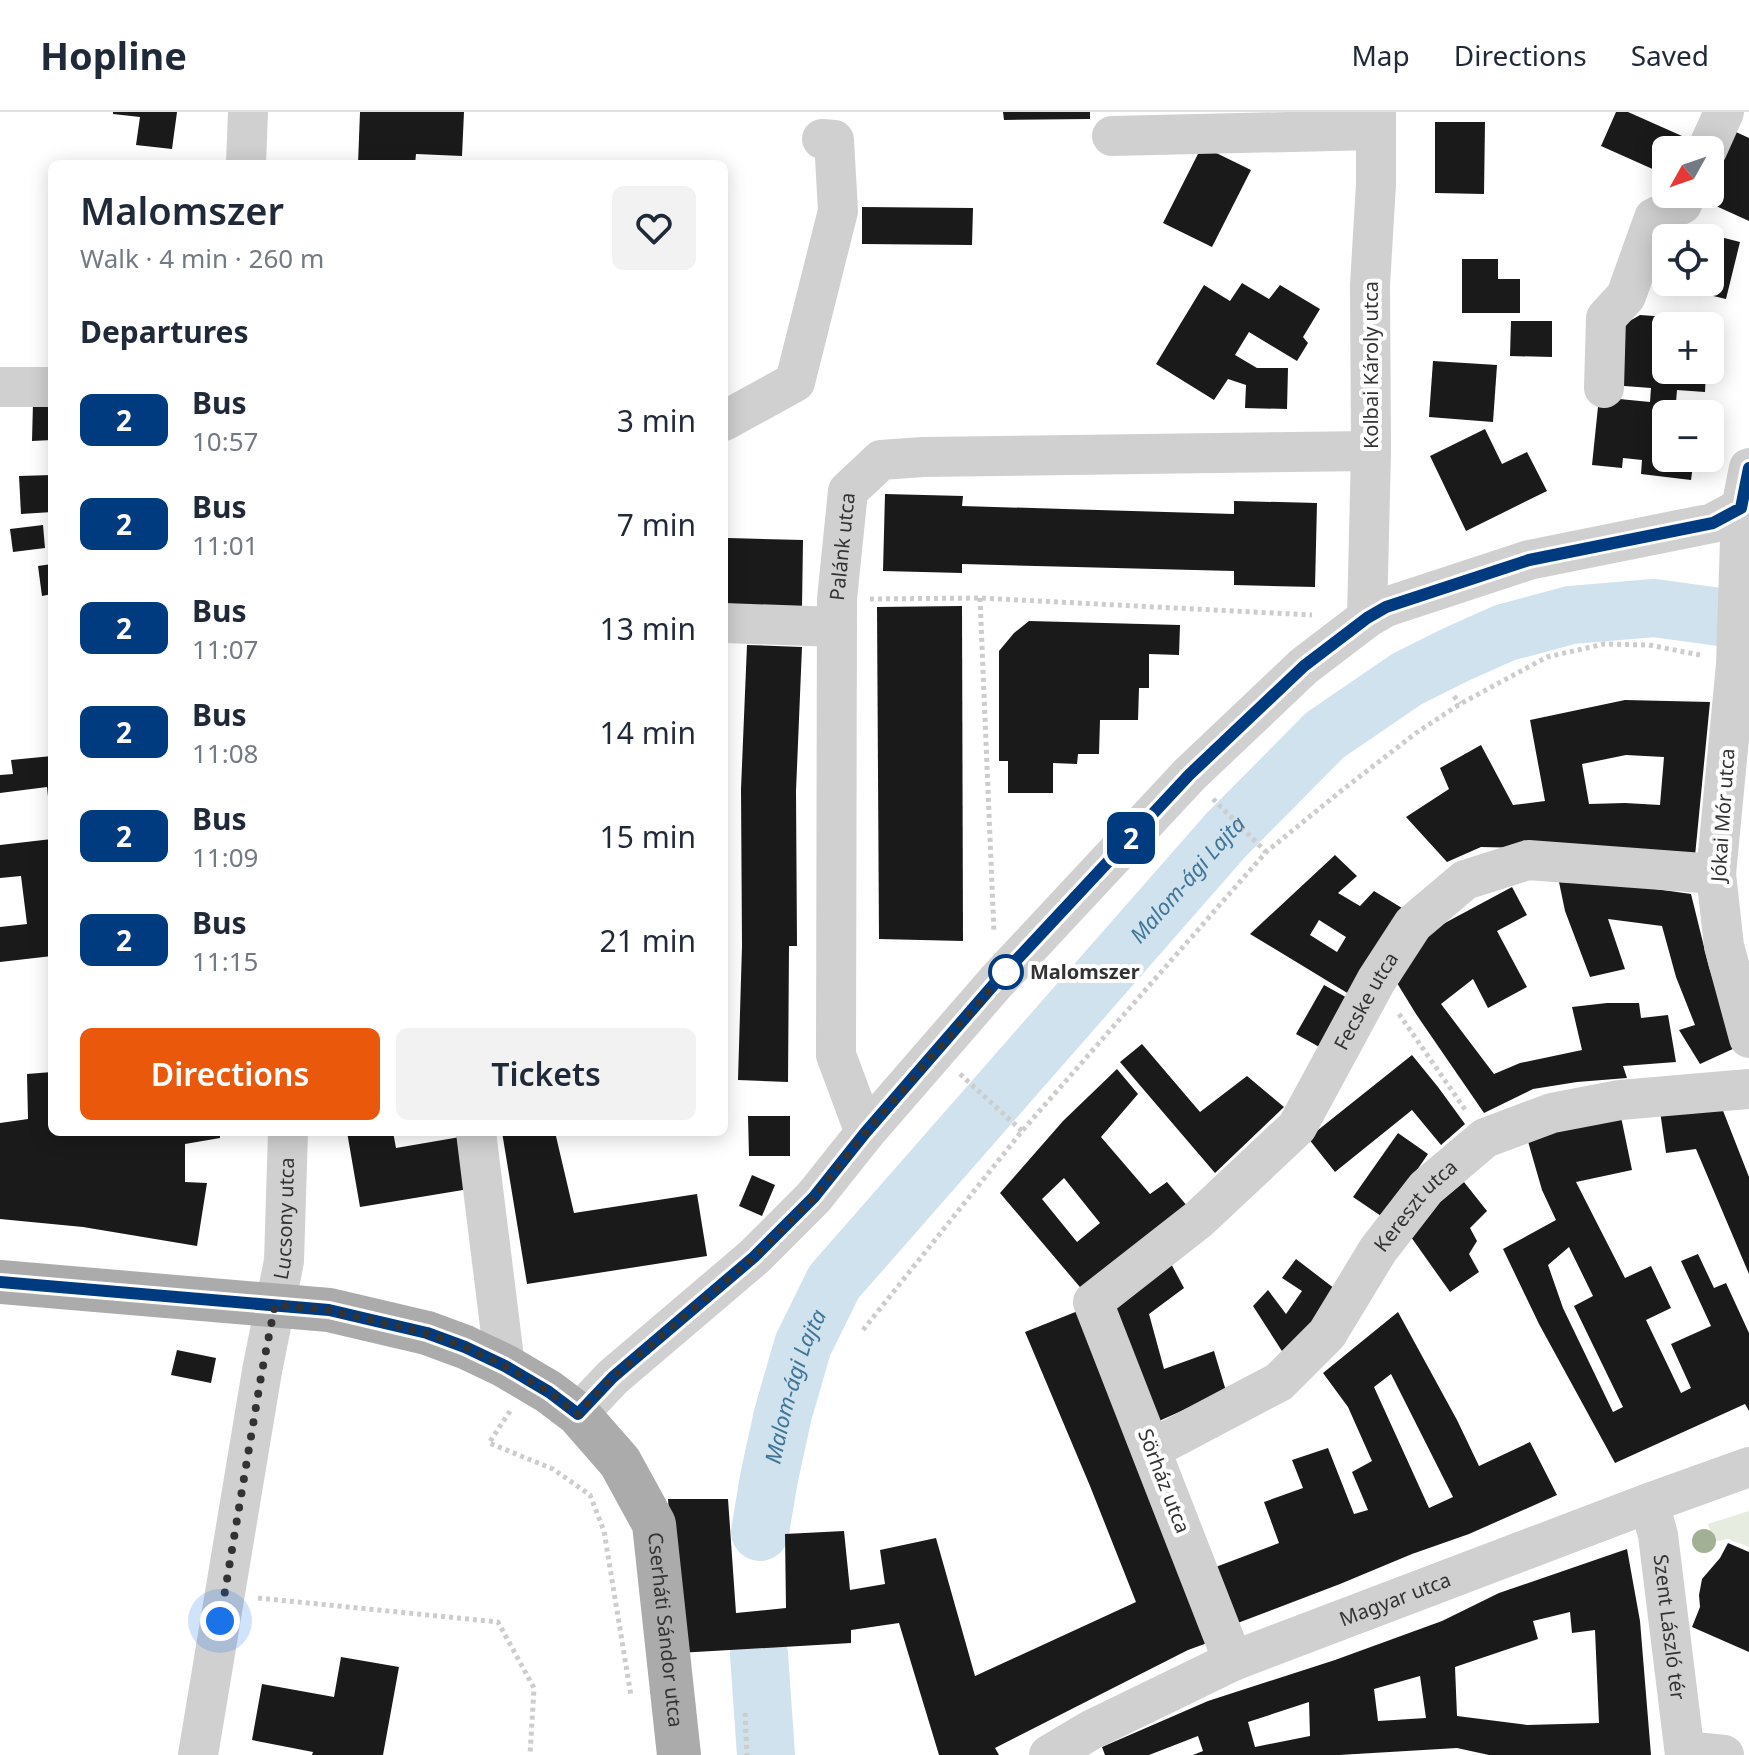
<!DOCTYPE html>
<meta charset="utf-8">
<style>
body{margin:0;font-family:"Noto Sans",sans-serif;background:#f2f2f3;color:#1f2937;height:100vh;display:flex;flex-direction:column;font-size:30px;white-space:nowrap}
*{box-sizing:border-box;margin:0}
p{font-size:26px;color:#747a83}
.icon{flex:none;width:44px;height:44px;fill:none;stroke:currentColor;stroke-width:2;stroke-linecap:round;stroke-linejoin:round}
.map{position:relative;flex:1;overflow:hidden}
.side{position:absolute;left:48px;top:48px;width:680px;height:976px;display:flex;flex-direction:column;background:#fff;border-radius:12px;box-shadow:0 4px 20px #0003}
.side>*{flex:none}
.badge{padding:0 16px;border-radius:12px;font-size:28px;line-height:52px}
.needle{width:52px;rotate:230deg}
.buttons{position:absolute;left:1652px;top:24px;display:grid;gap:16px}
.buttons a{display:grid;place-items:center;width:72px;height:72px;border-radius:12px;background:#fff;box-shadow:0 4px 20px #0003;font-size:40px}
.you{position:absolute;width:40px;height:40px;margin:-20px;border:6px solid #fff;border-radius:50%;background:#1a73e8;box-shadow:0 0 0 12px #1a73e833}
.map>.badge{position:absolute;translate:-50% -50%;box-shadow:0 0 0 4px #fff}
h2{padding:0 32px;font-size:30px;line-height:72px}
.round{display:grid;place-items:center;flex:none;width:84px;height:84px;border-radius:12px;background:#f2f2f3}
.summary{display:flex;align-items:center;justify-content:space-between;height:136px;padding:0 32px}
h1{font-size:38px;font-weight:600;line-height:60px}
.button{display:flex;gap:16px;margin-top:auto;padding:16px 32px}
.button a{flex:1;height:92px;border-radius:12px;background:#ea580c;color:#fff;font-size:32px;font-weight:600;line-height:92px;text-align:center}
.button a+a{background:#f2f2f3;color:#1f2937}
ul{padding:0;list-style:none}
li{display:flex;align-items:center;gap:24px;height:104px;padding:0 32px}
li div{flex:1}
li b{display:block;font-size:30px}
li em{font-style:normal}
li .badge{min-width:88px;font-weight:700;text-align:center}
header{display:flex;align-items:center;gap:48px;box-sizing:border-box;height:112px;padding:0 40px;background:#fff;border-bottom:2px solid #e0e1e3}
header strong{font-size:38px}
nav{display:flex;gap:44px;margin-inline-start:auto;font-size:28px}
.map>svg:first-child{display:block}
</style>
<header>
<strong>Hopline</strong>
<nav><a>Map</a><a>Directions</a><a>Saved</a></nav>
</header>
<div class="map">
<svg width="1749" height="1643" viewBox="0 0 1749 1643">
<rect width="100%" height="100%" fill="#fff"/>
<path fill="#e6ecdf" d="M1749,1399V1435L1728,1427L1714,1430L1708,1412Z"/>
<g fill="none" stroke-linecap="round" stroke-linejoin="round">
<g stroke="#cfe2ee" stroke-width="58">
<path id="s1" d="M760,1420L769,1366L783,1302L803,1233L834,1170L1226,723L1325,623L1407,567L1455,543L1504,521L1571,503L1654,496L1749,509"/>
<path d="M759,1542L766,1643"/>
</g>
</g>
<g fill="#1a1a1a" fill-rule="evenodd">
<path d="M113,0H177L172,37L136,33L140,5L113,2Z"/>
<path d="M360,0H464L462,44L416,42L415,52H358Z"/>
<path d="M1003,0H1090V7L1004,8Z"/>
<path d="M1616,0H1628L1691,28L1686,38H1666V63L1601,34Z"/>
<path d="M1435,10H1485L1484,82L1435,81Z"/>
<path d="M1736,20L1749,26V109L1705,89L1708,82H1710V77Z"/>
<path d="M1202,34L1251,58L1212,135L1163,111Z"/>
<path d="M862,95L973,96L972,133L862,132Z"/>
<path d="M1673,113L1740,130L1726,187L1658,171L1665,145L1666,170H1710V126H1669Z"/>
<path d="M1462,147H1498V167H1520V201H1462Z"/>
<path d="M1242,171L1269,187L1280,173L1320,197L1303,225L1308,231L1297,249L1249,220L1235,243L1257,256H1288L1287,297L1245,296L1246,273L1228,267L1214,288L1156,252L1204,173L1230,189Z"/>
<path d="M1640,203L1710,208L1709,214H1666V258H1706L1705,280L1677,278L1676,290L1699,292L1698,302H1666V346H1694L1691,368L1641,362L1642,348L1623,346L1622,356L1592,353L1599,285L1650,290L1651,276L1611,273L1614,218Z"/>
<path d="M1511,209H1552V245L1510,244Z"/>
<path d="M1433,249L1497,253L1493,310L1429,305Z"/>
<path d="M33,291L52,292V328L32,329Z"/>
<path d="M1485,317L1502,352L1527,340L1547,379L1466,419L1430,344Z"/>
<path d="M52,363V400L21,402L19,364Z"/>
<path d="M885,382L963,384L962,394L1234,402V389L1317,391L1315,475L1234,473V459L962,452V461L883,459Z"/>
<path d="M43,413L45,436L13,440L10,417Z"/>
<path d="M728,426L803,428L802,495L726,493Z"/>
<path d="M52,452V482L42,484L38,454Z"/>
<path d="M962,494L963,829L879,827L877,495Z"/>
<path d="M1029,509L1180,513L1179,543L1149,542V576H1139L1138,608H1100L1099,642H1078L1077,652L1053,651V681H1008V649H999V539L1014,521Z"/>
<path d="M747,533L802,535L796,679L797,834H789L788,970L738,968L742,834L741,677Z"/>
<path d="M1625,588L1710,590L1695,744L1627,738L1481,735L1447,750L1406,705L1449,677L1440,656L1481,633L1513,693L1545,689L1530,608ZM1626,643L1664,645L1660,693L1625,691L1589,692L1582,652Z"/>
<path d="M52,644V704H50L47,675L0,681V663L13,662L11,648Z"/>
<path d="M52,727V844L0,850V815L27,812L21,764L0,766V733Z"/>
<path d="M1335,743L1357,764L1338,781L1360,794L1374,779L1402,796L1349,882L1250,822ZM1319,808L1346,825L1337,840L1310,823Z"/>
<path d="M1559,770L1627,773L1691,782L1709,855L1735,936L1700,952L1679,918L1695,913L1676,865L1662,814L1608,807L1625,857L1590,865L1565,799Z"/>
<path d="M1512,775L1527,803L1497,819L1527,875L1488,896L1473,867L1441,892L1494,962L1520,951L1582,938L1572,895L1607,891H1639L1641,906L1668,903L1676,950L1623,954L1627,966L1577,970L1533,977L1484,1001L1416,902L1389,858L1443,812Z"/>
<path d="M1324,873L1351,888L1323,937L1296,922Z"/>
<path d="M1142,932L1200,1000L1247,964L1284,995L1215,1061L1120,950Z"/>
<path d="M1412,943L1438,975L1465,1012L1441,1033L1412,998L1335,1060L1308,1026Z"/>
<path d="M1117,957L1138,982L1101,1025L1150,1082L1167,1070L1188,1095L1085,1181L1000,1081L1063,1009ZM1064,1066L1100,1111L1077,1130L1042,1087Z"/>
<path d="M52,960V1020H220V1026L185,1032V1070L207,1071L197,1134L83,1115L0,1107V1011L28,1007L27,962Z"/>
<path d="M1720,991L1749,1065V1162L1696,1037L1666,1041L1660,999Z"/>
<path d="M748,1004H790V1044H749Z"/>
<path d="M1621,1005L1632,1058L1576,1070L1625,1166L1651,1154L1671,1196L1646,1208L1681,1281L1691,1276L1671,1232L1711,1214L1681,1149L1698,1142L1714,1176L1726,1171L1749,1221V1299L1745,1292L1615,1351L1539,1212L1503,1137L1556,1108L1542,1078L1527,1026ZM1569,1135L1593,1184L1574,1194L1623,1295L1613,1300L1563,1196L1548,1153Z"/>
<path d="M347,1020H393L396,1036L460,1025L469,1077L360,1095Z"/>
<path d="M502,1020H555L574,1101L697,1082L707,1144L527,1172Z"/>
<path d="M1398,1021L1428,1042L1384,1106L1353,1085Z"/>
<path d="M752,1063L775,1073L762,1104L739,1094Z"/>
<path d="M1464,1070L1487,1099L1470,1116L1477,1129L1469,1142L1479,1160L1450,1180L1406,1118Z"/>
<path d="M1168,1146L1184,1176L1149,1202L1164,1257L1214,1239L1226,1279L1159,1309L1109,1191Z"/>
<path d="M1296,1147L1339,1180L1287,1247L1253,1194L1268,1178L1286,1202L1302,1179L1282,1166Z"/>
<path d="M1083,1197L1210,1530L1188,1538L995,1636L999,1643H939L899,1511L851,1518V1531L678,1541L668,1387H728L736,1501L786,1496L785,1422L844,1419L850,1478L885,1472L880,1438L936,1426L975,1564L1136,1490L1090,1374L1025,1220Z"/>
<path d="M1398,1200L1457,1308L1479,1354L1530,1330L1557,1383L1469,1422L1412,1442L1340,1472L1235,1512L1213,1456L1279,1431L1264,1390L1303,1376L1292,1348L1328,1336L1354,1402L1368,1398L1352,1360L1372,1349L1348,1295L1323,1261ZM1391,1262L1453,1385L1429,1396L1374,1275Z"/>
<path d="M177,1238L216,1246L211,1271L171,1263Z"/>
<path d="M1728,1431L1749,1440V1540L1692,1515L1700,1495L1699,1483L1702,1467L1720,1446Z"/>
<path d="M1627,1437L1640,1509L1651,1643H1489L1457,1636L1339,1643H1193L1203,1639L1198,1624L1149,1643H1105L1102,1635L1208,1589L1335,1548L1442,1509L1499,1481ZM1570,1500L1572,1521L1595,1518L1599,1611L1527,1613L1457,1604L1455,1555L1538,1527L1533,1509ZM1420,1564L1426,1606L1378,1609L1374,1577ZM1309,1590L1310,1624L1255,1635L1248,1610Z"/>
<path d="M341,1545L399,1555L383,1643H312L313,1640L252,1628L262,1572L334,1585Z"/>
</g>
<g fill="none" stroke-linecap="round" stroke-linejoin="round">
<g stroke="#cdcdcd" stroke-width="5" stroke-dasharray="4 4" stroke-linecap="butt">
<path d="M980,486L994,821"/>
<path d="M870,487L980,486L1312,503"/>
<path d="M1454,584L1460,592"/>
<path d="M1213,687L1266,740"/>
<path d="M1399,902L1466,999"/>
<path d="M960,962L1022,1019"/>
<path d="M863,1218L1022,1019L1266,740L1341,679L1416,621L1460,592L1547,545L1604,532L1649,533L1700,543"/>
<path d="M510,1299L489,1331L553,1357L590,1383L604,1419L631,1584"/>
<path d="M258,1486L498,1510L534,1576L530,1643"/>
<path d="M745,1601L747,1643"/>
</g>
<g stroke="#d0d0d0" stroke-width="40">
<path d="M1112,24L1376,18"/>
<path d="M1707,38L1724,0"/>
<path d="M246,52L248,0"/>
<path d="M0,275H52"/>
<path d="M1604,276L1606,206L1626,184L1654,106L1682,92L1686,82"/>
<path d="M724,309L795,270L838,99L834,28L822,27"/>
<path d="M1749,356L1741,396L1736,553L1716,762L1724,834L1749,926"/>
<path d="M1367,506L1371,339L1370,173L1376,72V0"/>
<path d="M724,511L837,515"/>
<path d="M476,1020L505,1254"/>
<path id="s2" d="M865,1021L836,943L837,487L848,379L881,348L923,345L1371,339"/>
<path d="M578,1302L613,1265L754,1145L814,1085L865,1021L996,870L1189,663L1304,554L1367,506L1386,495L1529,448L1713,411L1741,396"/>
<path id="s3" d="M1152,1337L1279,1270L1327,1222L1378,1138L1426,1076L1485,1026L1552,1001L1620,988L1749,977"/>
<path id="s4" d="M1649,1391L1658,1423L1685,1643"/>
<path id="s5" d="M1233,1549L1093,1190L1199,1107L1297,1015L1376,869L1413,812L1465,768L1528,748L1716,762"/>
<path d="M1685,1639L1724,1643"/>
<path id="s6" d="M198,1643L262,1259L284,1149L288,1020"/>
<path id="s7" d="M1049,1643L1091,1618L1233,1549L1649,1391L1749,1355"/>
</g>
<path stroke="#ababab" stroke-width="44" id="s8" d="M0,1170L329,1198L427,1221L465,1235L505,1254L549,1280L578,1302L620,1350L654,1412L679,1643"/>
</g>
<circle fill="#a2b095" cx="1704" cy="1429" r="12"/>
<g fill="none" stroke-linecap="round" stroke-linejoin="round">
<g stroke="#fff" stroke-width="18">
<path id="line" d="M0,1170L329,1198L427,1221L465,1235L505,1254L549,1280L578,1302L613,1265L754,1145L814,1085L865,1021L996,870L1189,663L1304,554L1367,506L1386,495L1529,448L1713,411L1741,396L1749,356"/>
</g>
<use href="#line" stroke="#003b80" stroke-width="12"/>
<path stroke="#333" stroke-width="8" stroke-dasharray="0 14.4" d="M220,1509L262,1259L275,1193L329,1198L427,1221L465,1235L505,1254L549,1280L578,1302L613,1265L754,1145L814,1085L865,1021L1011,854L1006,860"/>
</g>
<circle fill="#fff" stroke="#003b80" stroke-width="4" cx="1006" cy="860" r="16"/>
<g text-anchor="middle" stroke-width="8" stroke-linejoin="round" paint-order="stroke">
<g font-size="20" fill="#333" stroke="#fff">
<text transform="translate(1371 253) rotate(-90)" y="7">Kolbai Károly utca</text>
<text dy="7" stroke="none"><textPath href="#s2" startOffset="592">Palánk utca</textPath></text>
<text transform="translate(1723 703) rotate(-86)" y="7">Jókai Mór utca</text>
<text dy="7" stroke="none"><textPath href="#s5" startOffset="798">Fecske utca</textPath></text>
<text dy="7" stroke="none"><textPath href="#s3" startOffset="368">Kereszt utca</textPath></text>
<text dy="7" stroke="none"><textPath href="#s6" startOffset="544">Lucsony utca</textPath></text>
<text transform="translate(1164 1369) rotate(69)" y="7">Sörház utca</text>
<text dy="7" stroke="none"><textPath href="#s7" startOffset="380">Magyar utca</textPath></text>
<text dy="7" stroke="none"><textPath href="#s4" startOffset="126">Szent László tér</textPath></text>
<text dy="7" stroke="none"><textPath href="#s8" startOffset="844">Cserháti Sándor utca</textPath></text>
</g>
<g font-size="20" font-weight="bold" fill="#333" stroke="#fff" text-anchor="start">
<text x="1030" y="867">Malomszer</text>
</g>
<g font-size="22" font-style="italic" fill="#3f7597" stroke="#fff">
<text dy="8" stroke="none"><textPath href="#s1" startOffset="798">Malom-ági Lajta</textPath></text>
<text dy="8" stroke="none"><textPath href="#s1" startOffset="150">Malom-ági Lajta</textPath></text>
</g>
</g>
</svg>
<div class="buttons">
<a><svg class="needle" viewBox="-14 -14 28 28"><path d="M0-13l5 13h-10z" fill="#e53935"/><path d="M0 13l5-13h-10z" fill="#747a83"/></svg></a>
<a><svg class="icon" aria-label="locate" viewBox="0 0 24 24"><circle cx="12" cy="12" r="6"/><path d="M12 2v4M12 18v4M2 12h4M18 12h4"/></svg></a>
<a>+</a>
<a>−</a>
</div>
<div class="you" style="left:220px;top:1509px"></div>
<b class="badge" style="left:1131px;top:726px;background:#003b80;color:#fff">2</b>
<section class="side">
<div class="summary"><div><h1>Malomszer</h1><p>Walk · 4 min · 260 m</p></div><a class="round"><svg class="icon" aria-label="heart" viewBox="0 0 24 24"><path d="M12 20l-8-8c-3-5 5-10 8-4 3-6 11-1 8 4z"/></svg></a></div>
<h2>Departures</h2>
<ul>
<li><span class="badge" style="background:#003b80;color:#fff">2</span><div><b>Bus</b><p>10:57</p></div><em>3 min</em></li>
<li><span class="badge" style="background:#003b80;color:#fff">2</span><div><b>Bus</b><p>11:01</p></div><em>7 min</em></li>
<li><span class="badge" style="background:#003b80;color:#fff">2</span><div><b>Bus</b><p>11:07</p></div><em>13 min</em></li>
<li><span class="badge" style="background:#003b80;color:#fff">2</span><div><b>Bus</b><p>11:08</p></div><em>14 min</em></li>
<li><span class="badge" style="background:#003b80;color:#fff">2</span><div><b>Bus</b><p>11:09</p></div><em>15 min</em></li>
<li><span class="badge" style="background:#003b80;color:#fff">2</span><div><b>Bus</b><p>11:15</p></div><em>21 min</em></li>
</ul>
<div class="button"><a>Directions</a><a>Tickets</a></div>
</section>
</div>
